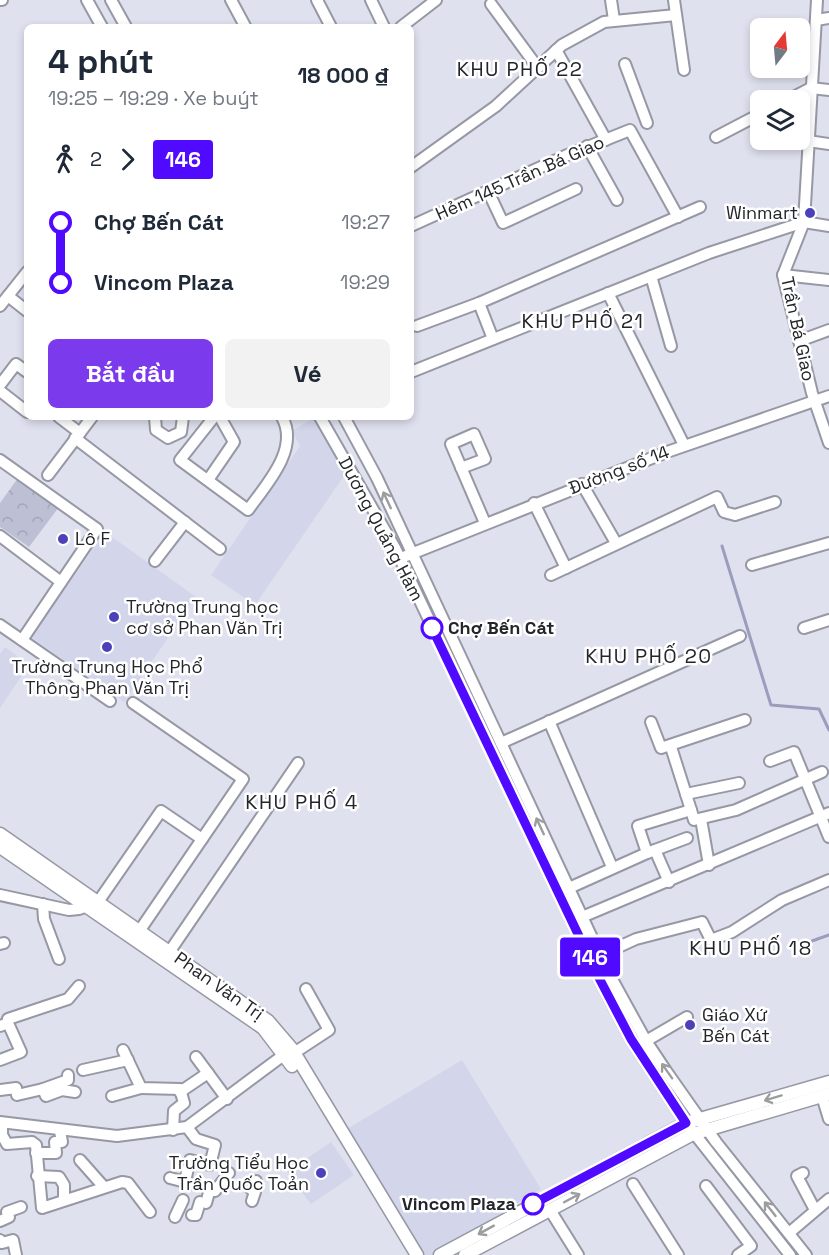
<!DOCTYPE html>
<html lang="vi">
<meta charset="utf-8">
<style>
body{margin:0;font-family:"Space Grotesk",sans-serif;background:#f2f2f3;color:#1f2937;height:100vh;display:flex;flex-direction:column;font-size:22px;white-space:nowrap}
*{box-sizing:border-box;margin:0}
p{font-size:20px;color:#747a83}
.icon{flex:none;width:33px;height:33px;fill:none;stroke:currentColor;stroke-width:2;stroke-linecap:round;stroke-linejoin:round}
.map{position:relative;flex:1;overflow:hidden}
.sheet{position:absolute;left:24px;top:24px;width:390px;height:396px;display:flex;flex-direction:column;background:#fff;border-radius:9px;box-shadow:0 3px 9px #0003}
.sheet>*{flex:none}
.badge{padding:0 12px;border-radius:4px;font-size:21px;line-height:39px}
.needle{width:39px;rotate:16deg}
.buttons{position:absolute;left:750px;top:18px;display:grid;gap:12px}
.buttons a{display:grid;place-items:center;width:60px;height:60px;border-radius:9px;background:#fff;box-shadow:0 3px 9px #0003;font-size:30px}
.map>.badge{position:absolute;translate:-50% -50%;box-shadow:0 0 0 3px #fff}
.legs{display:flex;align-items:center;gap:9px;height:66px;padding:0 24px;font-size:20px}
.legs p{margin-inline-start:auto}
.summary{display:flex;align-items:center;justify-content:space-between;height:102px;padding:0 24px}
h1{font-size:33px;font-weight:800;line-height:45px}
.cta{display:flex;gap:12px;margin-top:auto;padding:12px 24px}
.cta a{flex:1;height:69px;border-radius:9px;background:#7c3aed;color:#fff;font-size:24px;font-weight:800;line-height:69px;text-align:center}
.cta a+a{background:#f2f2f3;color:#1f2937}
ul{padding:0 24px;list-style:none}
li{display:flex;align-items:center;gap:21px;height:60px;font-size:22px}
li i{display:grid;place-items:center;width:9px;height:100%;margin:0 8px;background:currentColor}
li i::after{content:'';width:15px;height:15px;margin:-8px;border:4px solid;border-radius:50%;background:#fff}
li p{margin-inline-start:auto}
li:first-child i{background:linear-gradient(#0000 50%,currentColor 0)}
li:last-child i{background:linear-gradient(currentColor 50%,#0000 0)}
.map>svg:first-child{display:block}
</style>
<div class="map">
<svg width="829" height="1255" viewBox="0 0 829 1255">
<defs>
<pattern id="park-crowns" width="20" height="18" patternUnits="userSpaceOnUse" patternTransform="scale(1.5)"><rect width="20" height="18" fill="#bdc0d4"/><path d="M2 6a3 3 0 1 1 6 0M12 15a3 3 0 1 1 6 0" fill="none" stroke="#a2a5b6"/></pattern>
</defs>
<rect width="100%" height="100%" fill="#e0e1ef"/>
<g fill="#d3d6ea">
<path d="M315,417L348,470L255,605L211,575L300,446L292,431Z"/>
<path d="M105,532L196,597L124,702L31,637Z"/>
<path d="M5,647L29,665L0,708V654Z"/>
<path d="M462,1060L541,1189L432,1255H424L347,1129Z"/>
<path d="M331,1142L354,1175L311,1204L287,1172Z"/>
</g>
<path fill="url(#park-crowns)" d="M18,478L59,507L29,547L0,527V503Z"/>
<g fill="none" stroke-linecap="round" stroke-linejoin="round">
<g stroke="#9a9ebc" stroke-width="3">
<path d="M722,546L771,705L819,709L829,730"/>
<path d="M812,941L829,935"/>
</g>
<g stroke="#9698a4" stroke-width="14">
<g id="minor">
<path d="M0,0H2"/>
<path d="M87,0L102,27"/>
<path d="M111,0L126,27"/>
<path d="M231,0L245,26"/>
<path d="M317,0L331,27"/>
<path d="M371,0L384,27"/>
<path d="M611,0L614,20"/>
<path d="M674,0L684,70"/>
<path d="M817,0L804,222L783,275L812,393L829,443"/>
<path d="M491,4L538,68"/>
<path d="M816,20L829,18"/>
<path d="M401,27L436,0"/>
<path d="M556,50L606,140"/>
<path d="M625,64L647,123"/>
<path d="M788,100L811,88L829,90"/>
<path d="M716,137L760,114"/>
<path d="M808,141L829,144"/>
<path d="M587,146L617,200"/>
<path d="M411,167L496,106L562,45L604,22L676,15"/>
<path d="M488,191L503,223L576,189"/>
<path d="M411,226L565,156L630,130L678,217"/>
<path d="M783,275L829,280"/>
<path d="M651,276L671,346"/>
<path d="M608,293L684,445"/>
<path d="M8,296L27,311"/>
<path d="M479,303L493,339"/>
<path d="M0,306L27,272"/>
<path d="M417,326L479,303L700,207"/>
<path d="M799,341L829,330"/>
<path d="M411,372L709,253L804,222L829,226"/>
<path d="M0,385L16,364L27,372"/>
<path d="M0,391L27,412"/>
<path d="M59,417L80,433"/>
<path d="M155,417L156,430L168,438L181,432L183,417"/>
<path d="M214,417L180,460L248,510C266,485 300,449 282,417"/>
<path d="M320,417L395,548L598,976L631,1039L686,1123L790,1255"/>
<path d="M344,417L377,478L608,972L646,1041L666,1071L716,1142L806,1255"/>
<path d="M75,438L220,549"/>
<path d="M0,460L97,529L22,640"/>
<path d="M461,468L485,459L474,434L451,444L485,523"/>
<path d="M48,475L92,417"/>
<path d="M208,480L234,442L220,417"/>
<path d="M582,484L616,543"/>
<path d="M534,503L566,568"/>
<path d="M0,536L61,582"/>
<path d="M406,556L667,452L829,396"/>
<path d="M155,561L185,522"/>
<path d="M752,565L829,543"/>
<path d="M551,575L717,497L724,512L735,515L775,502"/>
<path d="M0,625L110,701"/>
<path d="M804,628L829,620"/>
<path d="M133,703L243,779L140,930"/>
<path d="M549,721L612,867"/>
<path d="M651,722L661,748L745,720"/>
<path d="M501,743L740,636"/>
<path d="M671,747L691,810"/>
<path d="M770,761L794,752L829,837"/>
<path d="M686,794L739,783"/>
<path d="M701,819L709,865"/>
<path d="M655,850L669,882"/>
<path d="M647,853L687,838"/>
<path d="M569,888L647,853L638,826L691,810L694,820L736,810L822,772"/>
<path d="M0,895L69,910L79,909L98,902L161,811L202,839"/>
<path d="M43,904L44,919L59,959"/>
<path d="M582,917L829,813"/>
<path d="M0,944L4,943"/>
<path d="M170,951L298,763"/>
<path d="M601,955L636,939L702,922L711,940L732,932L782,900L829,880"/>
<path d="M0,1026L8,1023V1019L68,999L79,986"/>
<path d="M646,1041L687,1017"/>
<path d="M123,1050L141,1088L180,1089L184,1103L174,1111L173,1130"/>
<path d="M294,1053L329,1030L306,989"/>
<path d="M196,1057L227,1099"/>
<path d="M0,1060L21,1052L8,1023"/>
<path d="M83,1070L128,1060"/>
<path d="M43,1089L68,1080V1075"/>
<path d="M0,1090L16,1088L17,1095L43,1089L46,1096L62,1090L75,1092"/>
<path d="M180,1092L208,1073"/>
<path d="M112,1096L141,1088"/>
<path d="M822,1096L829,1119"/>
<path d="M0,1122L117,1136L187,1127L285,1054"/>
<path d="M2,1123V1135L7,1144L32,1142L36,1145L42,1208L122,1182L128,1183L150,1212"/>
<path d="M36,1153H56L55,1142H62L60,1131"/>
<path d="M80,1160L103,1186"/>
<path d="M803,1173L797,1176L815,1210"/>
<path d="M37,1176L59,1177L64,1185V1200"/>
<path d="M170,1178L197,1185"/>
<path d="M185,1181L190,1160L210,1165L215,1145L196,1139L187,1127"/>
<path d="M633,1184L678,1255"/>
<path d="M706,1186L751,1246L738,1255"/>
<path d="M252,1201L255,1192L251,1189L256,1181"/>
<path d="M206,1203L210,1189L215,1191L229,1173"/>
<path d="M550,1210L578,1255"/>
<path d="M192,1215H196L200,1202"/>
<path d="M175,1217L183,1200"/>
<path d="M0,1221L9,1217L7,1212L21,1207"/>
<path d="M789,1233L829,1199"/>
<path d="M0,1240L2,1243L13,1240L16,1255"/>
</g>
</g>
<g stroke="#9698a4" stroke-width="15">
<g id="major">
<path d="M0,834L268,1021L292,1049L417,1255"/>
<path d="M0,847L263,1028L292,1066"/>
<path d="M440,1255L686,1123L829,1082"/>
<path d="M465,1255L693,1134L829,1094"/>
</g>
</g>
<use href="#minor" stroke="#fff" stroke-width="10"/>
<use href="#major" stroke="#fff" stroke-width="12"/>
</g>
<defs><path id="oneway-shaft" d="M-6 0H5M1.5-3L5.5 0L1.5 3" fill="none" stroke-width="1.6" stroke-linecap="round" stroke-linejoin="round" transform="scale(1.5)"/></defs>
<g stroke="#9c9d9f">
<use href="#oneway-shaft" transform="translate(387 500) rotate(-115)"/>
<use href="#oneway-shaft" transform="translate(540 826) rotate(-115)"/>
<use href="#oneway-shaft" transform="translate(667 1071) rotate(-125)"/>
<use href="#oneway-shaft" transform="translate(773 1098) rotate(163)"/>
<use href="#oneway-shaft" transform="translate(572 1198) rotate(-28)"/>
<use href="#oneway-shaft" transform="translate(770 1209) rotate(-128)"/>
<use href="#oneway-shaft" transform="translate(486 1230) rotate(151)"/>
</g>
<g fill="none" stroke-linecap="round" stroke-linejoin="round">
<g stroke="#fff" stroke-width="14">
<path id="line-1" d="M432,628L598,976L631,1039L686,1123L533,1204"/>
</g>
<use href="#line-1" stroke="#4f0aff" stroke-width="9"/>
</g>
<g fill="#4b41b8" stroke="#fff" stroke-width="2">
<circle cx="810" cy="213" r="6"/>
<circle cx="63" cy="539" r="6"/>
<circle cx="114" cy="617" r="6"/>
<circle cx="107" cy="647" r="6"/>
<circle cx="690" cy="1025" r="6"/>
<circle cx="321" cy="1173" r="6"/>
</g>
<g fill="#fff" stroke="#4f0aff" stroke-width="3">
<circle cx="432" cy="628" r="10"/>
<circle cx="533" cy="1204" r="10"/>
</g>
<g text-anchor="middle" stroke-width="5" stroke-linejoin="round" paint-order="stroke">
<g font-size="18" fill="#24252a" stroke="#fff">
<text transform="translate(520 178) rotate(-24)" y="6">Hẻm 145 Trần Bá Giao</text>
<text transform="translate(798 329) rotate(78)" y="6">Trần Bá Giao</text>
<text transform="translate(619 470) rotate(-21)" y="6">Đường số 14</text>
<text transform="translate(381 529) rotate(62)" y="6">Dương Quảng Hàm</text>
<text transform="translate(219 986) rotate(35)" y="6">Phan Văn Trị</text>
</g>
<g font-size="18" fill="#24252a" stroke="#fff" text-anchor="start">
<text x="798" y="219" text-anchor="end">Winmart</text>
<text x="75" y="545">Lô F</text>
<text x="126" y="613">Trường Trung học<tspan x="126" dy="21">cơ sở Phan Văn Trị</tspan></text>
<text x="107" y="673" text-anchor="middle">Trường Trung Học Phổ<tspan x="107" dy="21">Thông Phan Văn Trị</tspan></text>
<text x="702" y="1021">Giáo Xứ<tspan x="702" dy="21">Bến Cát</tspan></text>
<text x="309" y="1169" text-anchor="end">Trường Tiểu Học<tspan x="309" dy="21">Trần Quốc Toản</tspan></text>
</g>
<g font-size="18" font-weight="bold" fill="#24252a" stroke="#fff" text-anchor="start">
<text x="448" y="634">Chợ Bến Cát</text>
<text x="516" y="1210" text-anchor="end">Vincom Plaza</text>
</g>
<g font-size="20" letter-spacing="1.5" fill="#24252a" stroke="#fff">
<text x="520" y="76">KHU PHỐ 22</text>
<text x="583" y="328">KHU PHỐ 21</text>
<text x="649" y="663">KHU PHỐ 20</text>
<text x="302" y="809">KHU PHỐ 4</text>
<text x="751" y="955">KHU PHỐ 18</text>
</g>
</g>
</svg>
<div class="buttons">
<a><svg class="needle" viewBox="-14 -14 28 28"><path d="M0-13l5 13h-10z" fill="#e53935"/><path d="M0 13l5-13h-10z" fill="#747a83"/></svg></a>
<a><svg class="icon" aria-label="layers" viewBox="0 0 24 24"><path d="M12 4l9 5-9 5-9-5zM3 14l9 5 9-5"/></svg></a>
</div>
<b class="badge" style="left:590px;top:957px;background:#4f0aff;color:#fff">146</b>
<section class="sheet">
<div class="summary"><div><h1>4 phút</h1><p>19:25 – 19:29 · Xe buýt</p></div><b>18 000 ₫</b></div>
<div class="legs"><svg class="icon" aria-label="walk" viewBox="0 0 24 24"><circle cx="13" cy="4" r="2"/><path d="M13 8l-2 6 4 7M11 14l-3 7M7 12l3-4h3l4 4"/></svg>2<svg class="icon" aria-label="forward" viewBox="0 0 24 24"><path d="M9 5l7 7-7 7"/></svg><b class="badge" style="background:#4f0aff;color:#fff">146</b></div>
<ul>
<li><i style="color:#4f0aff"></i><b>Chợ Bến Cát</b><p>19:27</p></li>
<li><i style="color:#4f0aff"></i><b>Vincom Plaza</b><p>19:29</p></li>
</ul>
<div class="cta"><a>Bắt đầu</a><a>Vé</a></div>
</section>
</div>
